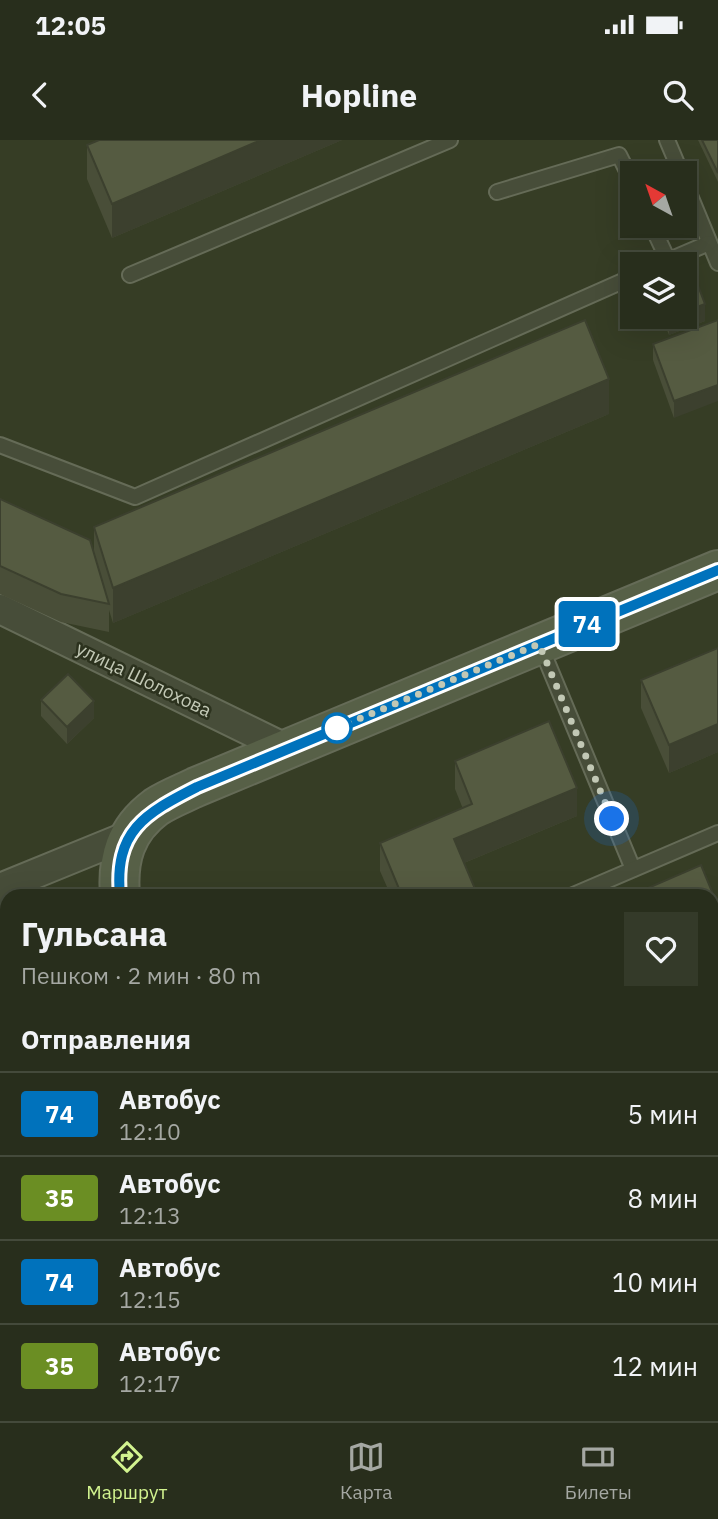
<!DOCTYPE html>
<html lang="ru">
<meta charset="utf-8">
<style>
body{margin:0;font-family:"IBM Plex Sans",sans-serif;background:#343a29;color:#f1f3f6;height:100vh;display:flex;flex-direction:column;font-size:26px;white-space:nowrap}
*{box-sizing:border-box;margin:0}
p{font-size:23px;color:#a5a8a3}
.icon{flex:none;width:38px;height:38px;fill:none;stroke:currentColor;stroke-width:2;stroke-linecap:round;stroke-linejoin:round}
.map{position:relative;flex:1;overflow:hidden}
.panel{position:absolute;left:0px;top:749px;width:719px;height:532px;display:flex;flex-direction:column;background:#282e1c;border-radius:21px 21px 0 0;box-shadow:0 7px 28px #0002,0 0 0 2px #444a3b}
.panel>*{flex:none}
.badge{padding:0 14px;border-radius:5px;font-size:24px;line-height:46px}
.needle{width:46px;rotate:320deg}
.buttons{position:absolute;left:620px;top:21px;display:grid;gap:14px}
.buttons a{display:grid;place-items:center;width:77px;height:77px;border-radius:0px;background:#282e1c;box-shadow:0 7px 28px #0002,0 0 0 2px #444a3b;font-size:35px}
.you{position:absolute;width:35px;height:35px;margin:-18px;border:5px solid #fff;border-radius:50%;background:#1a73e8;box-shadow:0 0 0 10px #1a73e833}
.map>.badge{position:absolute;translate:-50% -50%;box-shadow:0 0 0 4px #fff}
h2{padding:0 21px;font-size:26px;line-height:63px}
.round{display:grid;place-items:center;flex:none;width:74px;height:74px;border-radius:0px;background:#343a29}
.summary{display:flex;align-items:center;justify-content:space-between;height:119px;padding:0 21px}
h1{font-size:33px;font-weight:800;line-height:52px}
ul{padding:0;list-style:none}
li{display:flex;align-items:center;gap:21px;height:84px;padding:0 21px;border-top:2px solid #444a3b}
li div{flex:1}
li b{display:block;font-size:26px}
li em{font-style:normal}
li .badge{min-width:77px;font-weight:700;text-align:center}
.status{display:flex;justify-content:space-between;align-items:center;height:49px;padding:0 35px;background:#282e1c;direction:ltr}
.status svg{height:19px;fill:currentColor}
header{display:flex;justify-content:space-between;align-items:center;height:91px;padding:0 21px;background:#282e1c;font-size:32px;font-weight:800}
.tabs{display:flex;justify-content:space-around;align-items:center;height:98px;border-top:2px solid #444a3b;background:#282e1c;font-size:19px;color:#a5a8a3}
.tabs a{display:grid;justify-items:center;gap:4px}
.tabs .selected{color:#d2f38f}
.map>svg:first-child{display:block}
</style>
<div class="status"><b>12:05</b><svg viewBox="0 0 49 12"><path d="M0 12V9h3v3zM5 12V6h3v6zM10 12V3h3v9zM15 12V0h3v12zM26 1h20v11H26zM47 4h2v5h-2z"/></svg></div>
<header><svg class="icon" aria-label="back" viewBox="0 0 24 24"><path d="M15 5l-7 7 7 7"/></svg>Hopline<svg class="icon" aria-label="search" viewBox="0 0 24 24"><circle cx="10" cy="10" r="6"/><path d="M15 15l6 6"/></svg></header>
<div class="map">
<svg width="718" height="1281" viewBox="0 0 718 1281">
<rect width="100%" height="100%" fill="#363d25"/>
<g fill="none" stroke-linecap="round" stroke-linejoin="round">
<g stroke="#656b57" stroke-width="18">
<g id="service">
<path d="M667,0L681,33"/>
<path d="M684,41L718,123"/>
<path d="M497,52L619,15L632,41"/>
<path d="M652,86L668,120"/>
<path d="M660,124L709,103"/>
<path d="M130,135L450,0"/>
<path d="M0,305L135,357L632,137"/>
<path d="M540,505L633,729"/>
<path d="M571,756L718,693"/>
<path d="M0,888L7,890"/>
<path d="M712,1272L716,1281"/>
</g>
</g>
<g stroke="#656b57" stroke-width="32">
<g id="minor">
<path d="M0,469L287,609"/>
<path d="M0,748L130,695"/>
<path d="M0,1164L7,1161"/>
</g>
</g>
<g stroke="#656b57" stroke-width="42">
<g id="secondary">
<path d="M120,756C117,719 125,690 156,667C168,659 184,653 196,647L718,430"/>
<path d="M329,1274L332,1281"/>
</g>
</g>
<use href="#service" stroke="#474d39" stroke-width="14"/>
<use href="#minor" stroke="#474d39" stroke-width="28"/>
<use href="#secondary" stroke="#576047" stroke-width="38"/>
</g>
<g fill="#494e38">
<path d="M99,0H342L112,98L87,39V5Z"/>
<path d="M698,0H718V42Z"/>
<path d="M662,177H684L705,181L669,195Z"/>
<path d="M718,180L674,278L653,220V204Z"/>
<path d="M609,274L113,483L109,470V492L61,482L0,454V359L94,413V387Z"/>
<path d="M718,508V612L669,633L641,568V540Z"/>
<path d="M41,560L94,578L67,604L41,576Z"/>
<path d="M455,621L577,676L464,723L478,756H391L380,731V703L463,669L455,649Z"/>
<path d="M701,725L718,766V963L712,949V756H641V751Z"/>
<path d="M7,795V859L0,855V805Z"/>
<path d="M6,1164H7V1184L6,1181Z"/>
<path d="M475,1274H639L642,1281H475Z"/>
</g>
<g fill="#3c402e">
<path d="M261,0H342L112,98V64Z"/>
<path d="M705,164V181L669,195V178L673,177H684V172Z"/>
<path d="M609,239V274L113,483V448Z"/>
<path d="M718,245V261L674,278V261Z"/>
<path d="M94,561V578L67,604V587Z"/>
<path d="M718,584V612L669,633V605Z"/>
<path d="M577,648V676L454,727V699Z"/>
<path d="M7,958V981L0,983V960Z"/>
<path d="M2,1240V1257L0,1258V1241Z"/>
</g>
<g fill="#555b41" stroke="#3c402e" stroke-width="2">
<path d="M99,0H261L112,64L87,5Z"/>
<path d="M702,0H718V33Z"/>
<path d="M685,112L705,164L684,172V124H655Z"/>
<path d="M585,180L609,239L113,448L94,387Z"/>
<path d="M718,180V245L674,261L653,204Z"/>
<path d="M0,359L90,400L109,464L61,454L0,426Z"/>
<path d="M718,508V584L669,605L641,540Z"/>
<path d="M68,534L94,561L67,587L41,560Z"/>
<path d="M549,581L577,648L454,699L478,756H402L380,703L472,664L455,621Z"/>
<path d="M701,725L718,766V935L712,921V756H643L641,751Z"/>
<path d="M7,795V843L0,838V805Z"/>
<path d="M7,915V958L0,960V917Z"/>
<path d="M188,1274H244L245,1277L235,1281H171Z"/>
<path d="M480,1274H570L573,1281H483Z"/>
<path d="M574,1274H639L642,1281H577Z"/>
</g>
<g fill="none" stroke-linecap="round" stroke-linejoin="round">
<g stroke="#fff" stroke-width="16">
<path id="line" d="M120,756C114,691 144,674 197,647L718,430"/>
</g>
<use href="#line" stroke="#0072bc" stroke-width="10"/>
<path stroke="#c2c8b5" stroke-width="7" stroke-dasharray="0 12.6" d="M337,588L539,504L612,679"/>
</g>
<circle fill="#fff" stroke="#0072bc" stroke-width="3.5" cx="337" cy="588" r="14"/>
<g text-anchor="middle" stroke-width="5" stroke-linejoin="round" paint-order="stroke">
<g font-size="19" fill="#c2c8b5" stroke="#2c321e">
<text transform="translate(144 539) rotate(26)" y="7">улица Шолохова</text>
</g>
</g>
</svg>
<div class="buttons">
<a><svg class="needle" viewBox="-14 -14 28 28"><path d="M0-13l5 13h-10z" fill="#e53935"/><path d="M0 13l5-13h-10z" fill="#a5a8a3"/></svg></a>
<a><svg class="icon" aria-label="layers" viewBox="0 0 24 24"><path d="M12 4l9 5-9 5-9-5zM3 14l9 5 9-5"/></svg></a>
</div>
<div class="you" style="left:612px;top:679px"></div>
<b class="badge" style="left:587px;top:484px;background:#0072bc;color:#fff">74</b>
<section class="panel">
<div class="summary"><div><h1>Гульсана</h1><p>Пешком · 2 мин · 80 m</p></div><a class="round"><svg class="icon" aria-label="heart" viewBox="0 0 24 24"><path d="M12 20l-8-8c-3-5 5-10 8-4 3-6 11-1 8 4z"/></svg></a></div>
<h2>Отправления</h2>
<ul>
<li><span class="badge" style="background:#0072bc;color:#fff">74</span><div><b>Автобус</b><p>12:10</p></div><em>5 мин</em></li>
<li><span class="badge" style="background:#6b8e23;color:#fff">35</span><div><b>Автобус</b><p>12:13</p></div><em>8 мин</em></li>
<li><span class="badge" style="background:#0072bc;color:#fff">74</span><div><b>Автобус</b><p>12:15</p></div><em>10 мин</em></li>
<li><span class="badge" style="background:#6b8e23;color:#fff">35</span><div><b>Автобус</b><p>12:17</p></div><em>12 мин</em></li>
</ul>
</section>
</div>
<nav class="tabs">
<a class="selected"><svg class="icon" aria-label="directions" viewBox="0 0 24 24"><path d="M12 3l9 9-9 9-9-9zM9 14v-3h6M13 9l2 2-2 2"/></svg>Маршрут</a>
<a><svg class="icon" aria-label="map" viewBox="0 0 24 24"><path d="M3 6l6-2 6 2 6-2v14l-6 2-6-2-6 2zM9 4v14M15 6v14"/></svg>Карта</a>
<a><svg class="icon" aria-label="tickets" viewBox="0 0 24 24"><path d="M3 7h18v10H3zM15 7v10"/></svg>Билеты</a>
</nav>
